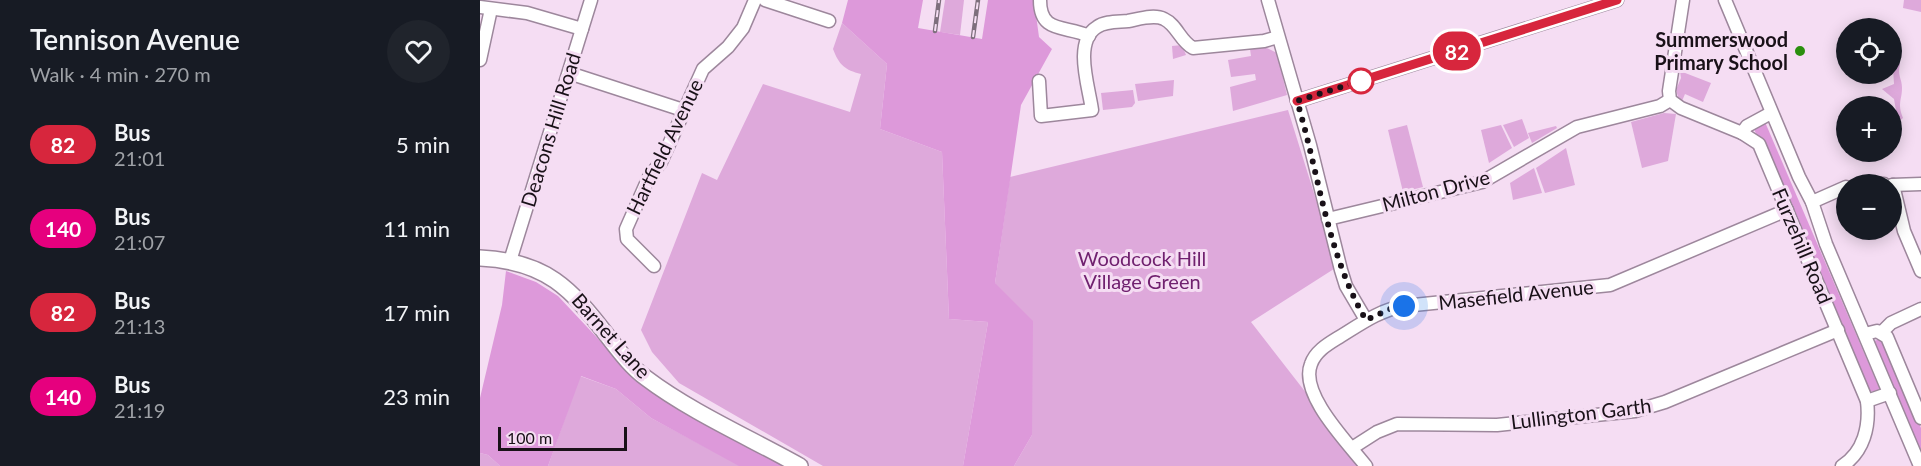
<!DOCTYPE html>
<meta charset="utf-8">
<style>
body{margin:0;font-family:Lato,sans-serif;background:#20242c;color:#f1f3f6;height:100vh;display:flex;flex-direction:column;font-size:22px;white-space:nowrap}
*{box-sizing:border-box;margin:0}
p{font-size:20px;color:#9ea1a6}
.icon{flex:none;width:33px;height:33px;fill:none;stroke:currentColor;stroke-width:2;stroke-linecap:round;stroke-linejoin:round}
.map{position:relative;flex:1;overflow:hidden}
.details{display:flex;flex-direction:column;background:#171b24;width:480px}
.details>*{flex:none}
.badge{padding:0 12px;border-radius:20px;font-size:21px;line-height:39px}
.controls{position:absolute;left:1356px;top:18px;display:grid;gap:12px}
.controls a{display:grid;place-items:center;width:66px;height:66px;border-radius:50%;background:#171b24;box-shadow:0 3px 15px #0003;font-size:30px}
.scale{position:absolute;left:18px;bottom:15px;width:129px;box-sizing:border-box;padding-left:6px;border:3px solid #191118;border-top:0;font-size:16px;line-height:21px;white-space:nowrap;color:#191118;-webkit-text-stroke:4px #f5ddf3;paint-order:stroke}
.you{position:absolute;width:30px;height:30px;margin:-15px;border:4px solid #fff;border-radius:50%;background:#1a73e8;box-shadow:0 0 0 9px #1a73e833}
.map>.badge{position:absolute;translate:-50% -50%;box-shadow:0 0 0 3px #fff}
.round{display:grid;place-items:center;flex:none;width:63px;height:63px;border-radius:32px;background:#20242c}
.summary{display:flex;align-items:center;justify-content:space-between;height:102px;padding:0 30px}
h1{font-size:28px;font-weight:600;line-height:45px}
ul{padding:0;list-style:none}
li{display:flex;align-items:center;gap:18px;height:84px;padding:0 30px}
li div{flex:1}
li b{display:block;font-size:22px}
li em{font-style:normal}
li .badge{min-width:66px;font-weight:700;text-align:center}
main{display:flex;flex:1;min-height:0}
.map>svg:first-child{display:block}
</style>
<main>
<section class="details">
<div class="summary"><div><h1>Tennison Avenue</h1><p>Walk · 4 min · 270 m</p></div><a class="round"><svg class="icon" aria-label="heart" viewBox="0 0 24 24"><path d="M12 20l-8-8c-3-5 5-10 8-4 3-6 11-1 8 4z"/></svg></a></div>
<ul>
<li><span class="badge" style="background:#d7263d;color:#fff">82</span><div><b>Bus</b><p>21:01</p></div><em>5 min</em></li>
<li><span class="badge" style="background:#e6007e;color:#fff">140</span><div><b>Bus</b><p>21:07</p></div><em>11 min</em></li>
<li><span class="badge" style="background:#d7263d;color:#fff">82</span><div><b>Bus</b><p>21:13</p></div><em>17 min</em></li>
<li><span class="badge" style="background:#e6007e;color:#fff">140</span><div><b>Bus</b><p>21:19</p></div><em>23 min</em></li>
</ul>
</section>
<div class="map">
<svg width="1441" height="466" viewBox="0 0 1441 466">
<rect width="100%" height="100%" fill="#f5ddf3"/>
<g fill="#dea9db">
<path d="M465,0H484L480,35L460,32Z"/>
<path d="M1424,0H1441V12L1423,8Z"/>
<path d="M362,23L407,64L400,129L462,152L469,319L508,322L483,466H343L199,383L172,352L161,330L222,173L237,180L283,84L370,112L381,74C365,70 359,65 353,49Z"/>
<path d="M702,45L706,55L693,59L692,46Z"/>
<path d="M785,47L797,53L807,95L753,111L750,87L776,80L775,74L751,77L748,60L771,56L770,49Z"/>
<path d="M1418,52L1420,59L1416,61L1420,64C1417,76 1422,78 1422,88C1422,100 1417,103 1423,118L1418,122L1414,99L1402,89L1414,84L1412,53Z"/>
<path d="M1200,71L1231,83L1223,102L1205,94L1202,101L1199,100L1196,90L1201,78Z"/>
<path d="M694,80L693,96L658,101L655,84Z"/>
<path d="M653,90L655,103L652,107L623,110L621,93Z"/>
<path d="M808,110L857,267L771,322L883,466H534L552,435L515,283L530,177Z"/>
<path d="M1184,113L1196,114L1188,161L1162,168L1151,122Z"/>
<path d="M1042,119L1049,138L1034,147L1023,125Z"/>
<path d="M927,125L943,187L923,192L908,130Z"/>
<path d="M1021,125L1032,148L1009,163L1001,130Z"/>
<path d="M1076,126L1077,128L1052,143L1048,133Z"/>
<path d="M1086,148L1095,185L1065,193L1056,168Z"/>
<path d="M1054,168L1062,193L1033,200L1030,183Z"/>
<path d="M100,376L136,389L171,418L261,466H68Z"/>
<path d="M0,453L8,455L20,466H0Z"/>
</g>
<g fill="#dd99da">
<path d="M368,0H443L438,28L502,39L508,0H554L559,37L572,49L541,105L515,283L553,321L552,435L534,466H483L508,322L469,319L462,152L400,129L407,64L362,23Z"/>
<path d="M1285,122L1400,390L1389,392L1274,129L1276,124Z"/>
<path d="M26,271L56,282L78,296L153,376L309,466H259L171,418L136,389L101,376L68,466H20L8,455L0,453V398L22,305Z"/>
<path d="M1403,338L1441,428V452L1394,341Z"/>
</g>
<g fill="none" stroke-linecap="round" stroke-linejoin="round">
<g stroke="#9d879c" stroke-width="15">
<g id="minor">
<path d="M285,0L349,21"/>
<path d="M560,0C560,34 585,25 609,36"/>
<path d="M788,0L830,145L861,270L866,286L886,320"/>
<path d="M1203,0L1189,91L1190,100L1201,108L1262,133"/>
<path d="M1245,0L1319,177L1332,202L1346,244L1440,466"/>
<path d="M0,7L47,13L102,29"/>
<path d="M0,60L11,9"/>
<path d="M89,73L203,110"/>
<path d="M559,81L561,116L612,110C609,87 593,42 617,27C625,21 638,22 648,21C659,19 674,14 684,19C697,25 700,41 713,48L784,41L798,37"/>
<path d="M817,101L1137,0"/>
<path d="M1291,113L1267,126L1262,133L1279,144L1387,401C1390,426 1384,452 1362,466"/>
<path d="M1391,184H1404"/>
<path d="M1412,185L1441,184"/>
<path d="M1413,185L1424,231L1441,271"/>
<path d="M1332,202L1366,187"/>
<path d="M848,219L1002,182L1097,127L1180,106L1190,100"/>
<path d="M30,261L111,0"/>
<path d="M174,266L147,239L146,229L169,177L181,162L223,69L248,47L263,28L275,0"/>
<path d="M1402,332L1411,323L1441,309"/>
<path d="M1385,334L1397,331L1407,337L1441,418"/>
<path d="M1387,401L1410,393"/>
<path d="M872,448L897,432L917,424L1017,425L1155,411L1185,402L1358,330"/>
<path d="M886,466C868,443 819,394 831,364C836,350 850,343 861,336C882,323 900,310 924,306L1130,285L1307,210"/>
</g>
</g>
<g stroke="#9d879c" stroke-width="18">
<path id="major" d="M0,258C66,261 91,288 129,338C140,352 151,367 166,378C211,412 270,438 320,466"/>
</g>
<use href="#minor" stroke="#fff" stroke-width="12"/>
<use href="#major" stroke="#fff" stroke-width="15"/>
<g stroke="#7e6f7d" stroke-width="4.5">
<g id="rail">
<path d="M455,31L459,0"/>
<path d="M493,37L498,0"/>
</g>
</g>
<use href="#rail" stroke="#f5ddf3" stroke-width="2" stroke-dasharray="7" stroke-linecap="butt"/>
</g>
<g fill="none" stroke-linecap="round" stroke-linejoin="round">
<g stroke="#fff" stroke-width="14">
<path id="line" d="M817,101L1137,0"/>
</g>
<use href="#line" stroke="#d7263d" stroke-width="9"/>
<path stroke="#191118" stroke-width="6" stroke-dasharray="0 10.8" d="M881,81L886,79L817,101C839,174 847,254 886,320L910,309L924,306"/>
</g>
<circle fill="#2a8f0e" stroke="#f5ddf3" stroke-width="2" cx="1320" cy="51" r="6"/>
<circle fill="#fff" stroke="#d7263d" stroke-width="3" cx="881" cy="81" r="12"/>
<g text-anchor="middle" stroke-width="6" stroke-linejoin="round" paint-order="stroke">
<g font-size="20" font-weight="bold" fill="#191118" stroke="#f5ddf3" text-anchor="end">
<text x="1308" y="47">Summerswood<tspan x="1308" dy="23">Primary School</tspan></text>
</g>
<g font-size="20" fill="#191118" stroke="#f5ddf3">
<text transform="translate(71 130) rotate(-73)" y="7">Deacons Hill Road</text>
<text transform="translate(185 147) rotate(-64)" y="7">Hartfield Avenue</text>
<text transform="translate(956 191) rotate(-15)" y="7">Milton Drive</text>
<text transform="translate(1322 246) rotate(67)" y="7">Furzehill Road</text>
<text transform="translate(1036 295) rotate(-6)" y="7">Masefield Avenue</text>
<text transform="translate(131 336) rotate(48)" y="7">Barnet Lane</text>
<text transform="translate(1101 414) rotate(-7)" y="7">Lullington Garth</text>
</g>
<g font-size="20" fill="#70216f" stroke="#f5ddf3">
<text x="662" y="266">Woodcock Hill<tspan x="662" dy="23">Village Green</tspan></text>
</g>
</g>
</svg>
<div class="controls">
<a><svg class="icon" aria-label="locate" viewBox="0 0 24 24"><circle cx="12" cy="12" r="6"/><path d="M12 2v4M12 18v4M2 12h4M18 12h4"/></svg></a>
<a>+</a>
<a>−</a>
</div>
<div class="scale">100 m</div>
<div class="you" style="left:924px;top:306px"></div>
<b class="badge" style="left:977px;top:51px;background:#d7263d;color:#fff">82</b>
</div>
</main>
